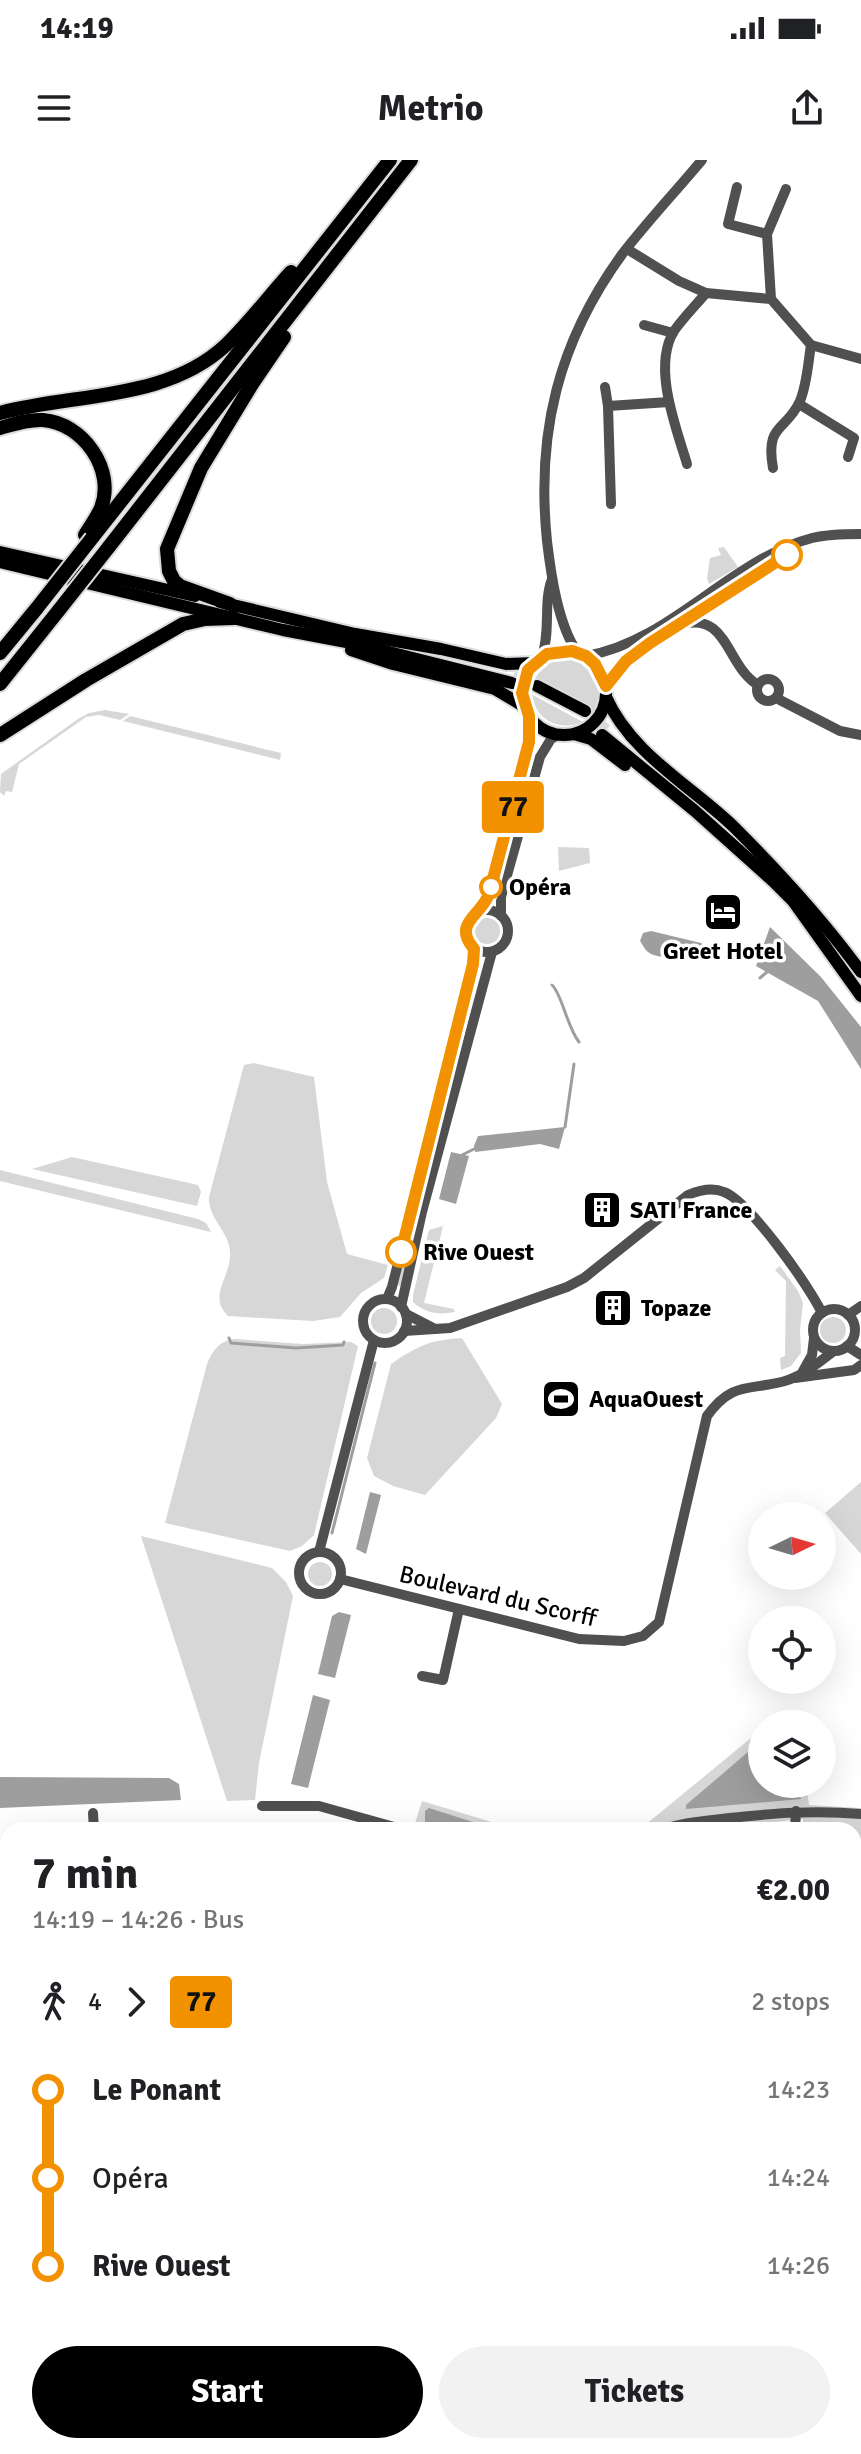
<!DOCTYPE html>
<meta charset="utf-8">
<style>
body{margin:0;font-family:Signika,sans-serif;background:#f2f2f2;color:#202124;height:100vh;display:flex;flex-direction:column;font-size:30px;white-space:nowrap}
*{box-sizing:border-box;margin:0}
p{font-size:26px;color:#757577}
.icon{flex:none;width:44px;height:44px;fill:none;stroke:currentColor;stroke-width:2;stroke-linecap:round;stroke-linejoin:round}
.map{position:relative;flex:1;overflow:hidden}
.side{position:absolute;left:0px;top:1662px;width:862px;height:632px;display:flex;flex-direction:column;background:#fff;border-radius:24px 24px 0 0;box-shadow:0 8px 32px #0002}
.side>*{flex:none}
.badge{padding:0 16px;border-radius:6px;font-size:28px;line-height:52px}
.needle{width:52px;rotate:85deg}
.controls{position:absolute;left:748px;top:1342px;display:grid;gap:16px}
.controls a{display:grid;place-items:center;width:88px;height:88px;border-radius:50%;background:#fff;box-shadow:0 8px 32px #0002;font-size:40px}
.map>.badge{position:absolute;translate:-50% -50%;box-shadow:0 0 0 4px #fff}
.legs{display:flex;align-items:center;gap:12px;height:88px;padding:0 32px;font-size:26px}
.legs p{margin-inline-start:auto}
.summary{display:flex;align-items:center;justify-content:space-between;height:136px;padding:0 32px}
h1{font-size:44px;font-weight:700;line-height:60px}
.cta{display:flex;gap:16px;margin-top:auto;padding:16px 32px}
.cta a{flex:1;height:92px;border-radius:48px;background:#000;color:#fff;font-size:32px;font-weight:700;line-height:92px;text-align:center}
.cta a+a{background:#f2f2f2;color:#202124}
ul{padding:0 32px;list-style:none}
li{display:flex;align-items:center;gap:28px;height:88px;font-size:30px}
li i{display:grid;place-items:center;width:12px;height:100%;margin:0 10px;background:currentColor}
li i::after{content:'';width:20px;height:20px;margin:-10px;border:6px solid;border-radius:50%;background:#fff}
li p{margin-inline-start:auto}
li:first-child i{background:linear-gradient(#0000 50%,currentColor 0)}
li:last-child i{background:linear-gradient(currentColor 50%,#0000 0)}
.status{display:flex;justify-content:space-between;align-items:center;height:56px;padding:0 40px;background:#fff;direction:ltr}
.status svg{height:22px;fill:currentColor}
header{display:flex;justify-content:space-between;align-items:center;height:104px;padding:0 32px;background:#fff;font-size:36px;font-weight:700}
.map>svg:first-child{display:block}
</style>
<div class="status"><b>14:19</b><svg viewBox="0 0 49 12"><path d="M0 12V9h3v3zM5 12V6h3v6zM10 12V3h3v9zM15 12V0h3v12zM26 1h20v11H26zM47 4h2v5h-2z"/></svg></div>
<header><svg class="icon" aria-label="menu" viewBox="0 0 24 24"><path d="M4 6h16M4 12h16M4 18h16"/></svg>Metrio<svg class="icon" aria-label="share" viewBox="0 0 24 24"><path d="M12 15V3M7 8l5-5 5 5M5 13v7h14v-7"/></svg></header>
<div class="map">
<svg width="861" height="2294" viewBox="0 0 861 2294">
<rect width="100%" height="100%" fill="#fff"/>
<g fill="#d7d7d7">
<path d="M724,387L738,407L709,424L707,418L710,398L721,395L718,388Z"/>
<path d="M558,498C591,495 608,525 593,552L569,536L534,520L543,506Z"/>
<path d="M531,534L583,562C558,572 536,560 531,534Z"/>
<path d="M105,550L129,554L120,560L99,555L86,557L19,604L12,632L6,631L4,636L0,632L1,614L78,559L89,553Z"/>
<path d="M130,556L281,593L280,600L123,561Z"/>
<path d="M558,687L589,688L590,703L559,711Z"/>
<circle cx="487" cy="771" r="13"/>
<path d="M477,808L481,809L401,1126L397,1125Z"/>
<path d="M254,903L314,917L327,1022L347,1094L388,1105L384,1118L361,1133L340,1157L313,1161L228,1156C208,1137 229,1119 230,1096C232,1073 208,1060 209,1037L244,905Z"/>
<path d="M72,997L198,1025L201,1032L197,1046L32,1009Z"/>
<path d="M0,1010L198,1059L206,1063L211,1072L0,1021Z"/>
<path d="M443,1066L424,1143L454,1149L455,1152C439,1155 426,1154 413,1142V1135L429,1070Z"/>
<path d="M780,1106L798,1131L803,1143L800,1170L801,1193L791,1206L781,1210L780,1198L785,1196L786,1121L775,1110Z"/>
<circle cx="384" cy="1161" r="13"/>
<circle cx="833" cy="1170" r="13"/>
<path d="M462,1178L502,1244L496,1258L425,1335L393,1326L374,1316L367,1298L391,1204C417,1186 430,1180 462,1178Z"/>
<path d="M235,1179L303,1184L351,1182L358,1186L314,1375L302,1386L290,1391L165,1363L207,1204C213,1190 219,1181 235,1179Z"/>
<path d="M861,1322V1394L825,1353Z"/>
<path d="M141,1376L272,1408L286,1422L293,1436L259,1603L255,1640L227,1641Z"/>
<circle cx="320" cy="1414" r="12"/>
<path d="M762,1569V1624H806L809,1645L861,1648V1762L854,1761V1670H803V1659L694,1670H639Z"/>
<path d="M422,1641L518,1670H425L414,1666Z"/>
</g>
<g fill="#9e9e9e">
<path d="M770,767L821,817L861,867V909L818,841L756,806Z"/>
<path d="M651,771L701,783L714,790C699,794 662,803 648,792C645,790 643,785 640,781L643,773Z"/>
<path d="M565,967L559,989L540,984L475,992L474,986L478,976Z"/>
<path d="M451,992L469,996L456,1044L439,1039Z"/>
<path d="M370,1332L381,1335L366,1394L356,1389Z"/>
<path d="M339,1452L351,1455L335,1518L318,1514L332,1456Z"/>
<path d="M313,1535L330,1540L308,1628L291,1624Z"/>
<path d="M762,1580V1624H798L801,1639L686,1649V1645Z"/>
<path d="M0,1617L169,1618L179,1624L181,1640L0,1648Z"/>
<path d="M429,1648L498,1670H453L425,1662V1651Z"/>
</g>
<g fill="none" stroke-linecap="round" stroke-linejoin="round">
<g stroke="#9e9e9e" stroke-width="3">
<path d="M760,818L767,812"/>
<path d="M552,825C562,834 567,867 579,882"/>
<path d="M565,967L574,904"/>
<path d="M462,995L474,989"/>
<path d="M229,1178L231,1183L296,1188L343,1185L344,1182"/>
<path d="M332,1373L375,1203"/>
</g>
<g stroke="#d9d9d9" stroke-width="12" stroke-dasharray="12 6" stroke-linecap="butt">
<path d="M513,517L537,526"/>
<path d="M585,551L606,570"/>
</g>
<g stroke="#dbdbdb" stroke-width="16">
<g id="major">
<path d="M0,392L195,436"/>
<path d="M0,402L283,470L357,484L512,523"/>
<path d="M220,442L355,474L441,489L506,504L534,503"/>
<path d="M351,490L393,504L495,529L525,547"/>
<circle cx="564" cy="533" r="42"/>
<path d="M537,526L585,551"/>
<path d="M606,537C631,594 692,626 735,668C780,713 823,760 861,812"/>
<path d="M574,574L591,579L625,605"/>
<path d="M602,575L695,651L773,721L793,741L861,836"/>
</g>
</g>
<g stroke="#dbdbdb" stroke-width="18">
<g id="highway">
<path d="M0,253C74,233 166,241 226,185C249,163 269,136 291,112"/>
<path d="M0,268C14,264 29,259 43,260C83,263 116,310 101,348C97,357 90,367 85,375"/>
<path d="M92,378L390,0"/>
<path d="M108,388L411,0"/>
<path d="M230,444L180,426L174,421L169,411L167,389L201,308L252,224L284,177"/>
<path d="M0,493L37,448"/>
<path d="M0,524L59,450"/>
<path d="M0,575L86,520L183,464L205,459L234,458"/>
</g>
</g>
<g stroke="#505050" stroke-width="10">
<path d="M737,27L728,64L767,74"/>
<path d="M627,89L679,121L706,133L771,139L811,185L861,199"/>
<path d="M771,139L767,74L786,29"/>
<path d="M644,165L673,173"/>
<path d="M605,227L608,246L669,242"/>
<path d="M799,244L854,278L848,297"/>
<path d="M608,246L611,344"/>
<path d="M687,304C676,267 652,207 674,171C683,158 696,145 706,133"/>
<path d="M773,308C765,263 786,272 800,241C807,224 808,204 811,185"/>
<path d="M680,465C728,450 726,506 758,525"/>
<path d="M577,492C558,464 551,415 547,381C536,273 558,182 623,93C648,61 676,31 702,0"/>
<path d="M586,496C672,481 729,400 812,378C828,374 845,374 861,374"/>
<path d="M542,497C551,470 543,442 552,419"/>
<circle cx="768" cy="530" r="11"/>
<path d="M606,526L626,501L650,483L788,394"/>
<path d="M776,538L840,571L861,575"/>
<circle cx="487" cy="771" r="21"/>
<path d="M481,751L489,734L527,593L529,556"/>
<path d="M501,756V737L540,597L551,579L559,574"/>
<path d="M387,1139L392,1127L464,845L474,789"/>
<circle cx="385" cy="1161" r="22"/>
<path d="M401,1147L422,1052L492,792"/>
<circle cx="834" cy="1170" r="21"/>
<path d="M406,1154L435,1169"/>
<path d="M848,1155L861,1146"/>
<path d="M404,1171L450,1168L567,1127L584,1118L688,1035C700,1030 712,1027 724,1032C749,1041 810,1127 822,1153"/>
<path d="M847,1186L861,1195"/>
<path d="M803,1211L812,1195L814,1178"/>
<path d="M795,1218L854,1210L861,1205"/>
<path d="M319,1392L374,1180"/>
<circle cx="320" cy="1413" r="21"/>
<path d="M340,1419L579,1479L624,1481L643,1476L659,1462L707,1256C732,1221 749,1231 785,1221C803,1216 819,1202 834,1191"/>
<path d="M422,1516L443,1520L459,1449"/>
<path d="M262,1646H319L405,1670"/>
<path d="M93,1653L94,1670"/>
<path d="M662,1670C684,1662 707,1661 730,1658C775,1653 816,1650 861,1654"/>
<path d="M795,1670L796,1651"/>
<path d="M185,2286L188,2294"/>
<path d="M26,2294L29,2286"/>
<path d="M846,2294V2286"/>
</g>
<use href="#major" stroke="#000" stroke-width="12"/>
<use href="#highway" stroke="#000" stroke-width="14"/>
<g stroke="#dbdbdb" stroke-width="18" stroke-linecap="butt">
<g id="highway-bridge">
<path d="M37,448L92,378"/>
<path d="M59,450L108,388"/>
</g>
</g>
<use href="#highway-bridge" stroke="#000" stroke-width="14"/>
</g>
<g fill="none" stroke-linecap="round" stroke-linejoin="round">
<g stroke="#fff" stroke-width="18">
<path id="line-1" d="M401,1092L473,804L474,789C452,763 481,756 489,734L529,582V556L522,533L528,510L547,494L572,491L586,496L595,504L606,526L626,501L650,483L787,395"/>
</g>
<use href="#line-1" stroke="#f39200" stroke-width="12"/>
</g>
<defs>
<g id="hotel-square" transform="scale(2)"><rect x="-9" y="-9" width="18" height="18" rx="4" fill="#000" stroke="#fff"/><path d="M-6-4.5h1.5V1H6V5H4.5V3h-9V5H-6ZM-4 0a1.8 1.8 0 1 1 3.6 0ZM.5 0V-2.5h3Q6-2.5 6 0Z" fill="#fff"/></g>
<g id="building-square" transform="scale(2)"><rect x="-9" y="-9" width="18" height="18" rx="4" fill="#000" stroke="#fff"/><path d="M-4-6H4V6H1V3H-1V6H-4ZM-2.5-4.3h1.7v1.8h-1.7ZM.8-4.3h1.7v1.8H.8ZM-2.5-1h1.7V.8h-1.7ZM.8-1h1.7V.8H.8Z" fill="#fff"/></g>
<g id="stadium-square" transform="scale(2)"><rect x="-9" y="-9" width="18" height="18" rx="4" fill="#000" stroke="#fff"/><path d="M0-5a6.5 5 0 1 0 0 10a6.5 5 0 1 0 0-10ZM-3.5-1.8h7v3.6h-7Z" fill="#fff"/></g>
</defs>
<g fill-rule="evenodd">
<use href="#hotel-square" x="723" y="752"/>
<use href="#building-square" x="602" y="1050"/>
<use href="#building-square" x="613" y="1148"/>
<use href="#stadium-square" x="561" y="1239"/>
</g>
<g fill="#fff" stroke="#f39200" stroke-width="4">
<circle cx="787" cy="395" r="14"/>
<circle cx="491" cy="727" r="10"/>
<circle cx="401" cy="1092" r="14"/>
</g>
<g text-anchor="middle" stroke-width="7" stroke-linejoin="round" paint-order="stroke">
<g font-size="24" font-weight="bold" fill="#000" stroke="#fff" text-anchor="start">
<text x="509" y="735">Opéra</text>
<text x="423" y="1100">Rive Ouest</text>
</g>
<g font-size="24" font-weight="bold" fill="#000" stroke="#fff" text-anchor="start">
<text x="723" y="799" text-anchor="middle">Greet Hotel</text>
<text x="630" y="1058">SATI France</text>
<text x="641" y="1156">Topaze</text>
<text x="589" y="1247">AquaOuest</text>
</g>
<g font-size="24" fill="#000" stroke="#fff">
<text transform="translate(498 1436) rotate(13)" y="8">Boulevard du Scorff</text>
</g>
</g>
</svg>
<div class="controls">
<a><svg class="needle" viewBox="-14 -14 28 28"><path d="M0-13l5 13h-10z" fill="#e53935"/><path d="M0 13l5-13h-10z" fill="#757577"/></svg></a>
<a><svg class="icon" aria-label="locate" viewBox="0 0 24 24"><circle cx="12" cy="12" r="6"/><path d="M12 2v4M12 18v4M2 12h4M18 12h4"/></svg></a>
<a><svg class="icon" aria-label="layers" viewBox="0 0 24 24"><path d="M12 4l9 5-9 5-9-5zM3 14l9 5 9-5"/></svg></a>
</div>
<b class="badge" style="left:513px;top:647px;background:#f39200;color:#111">77</b>
<section class="side">
<div class="summary"><div><h1>7 min</h1><p>14:19 – 14:26 · Bus</p></div><b>€2.00</b></div>
<div class="legs"><svg class="icon" aria-label="walk" viewBox="0 0 24 24"><circle cx="13" cy="4" r="2"/><path d="M13 8l-2 6 4 7M11 14l-3 7M7 12l3-4h3l4 4"/></svg>4<svg class="icon" aria-label="forward" viewBox="0 0 24 24"><path d="M9 5l7 7-7 7"/></svg><b class="badge" style="background:#f39200;color:#111">77</b><p>2 stops</p></div>
<ul>
<li><i style="color:#f39200"></i><b>Le Ponant</b><p>14:23</p></li>
<li><i style="color:#f39200"></i><span>Opéra</span><p>14:24</p></li>
<li><i style="color:#f39200"></i><b>Rive Ouest</b><p>14:26</p></li>
</ul>
<div class="cta"><a>Start</a><a>Tickets</a></div>
</section>
</div>
